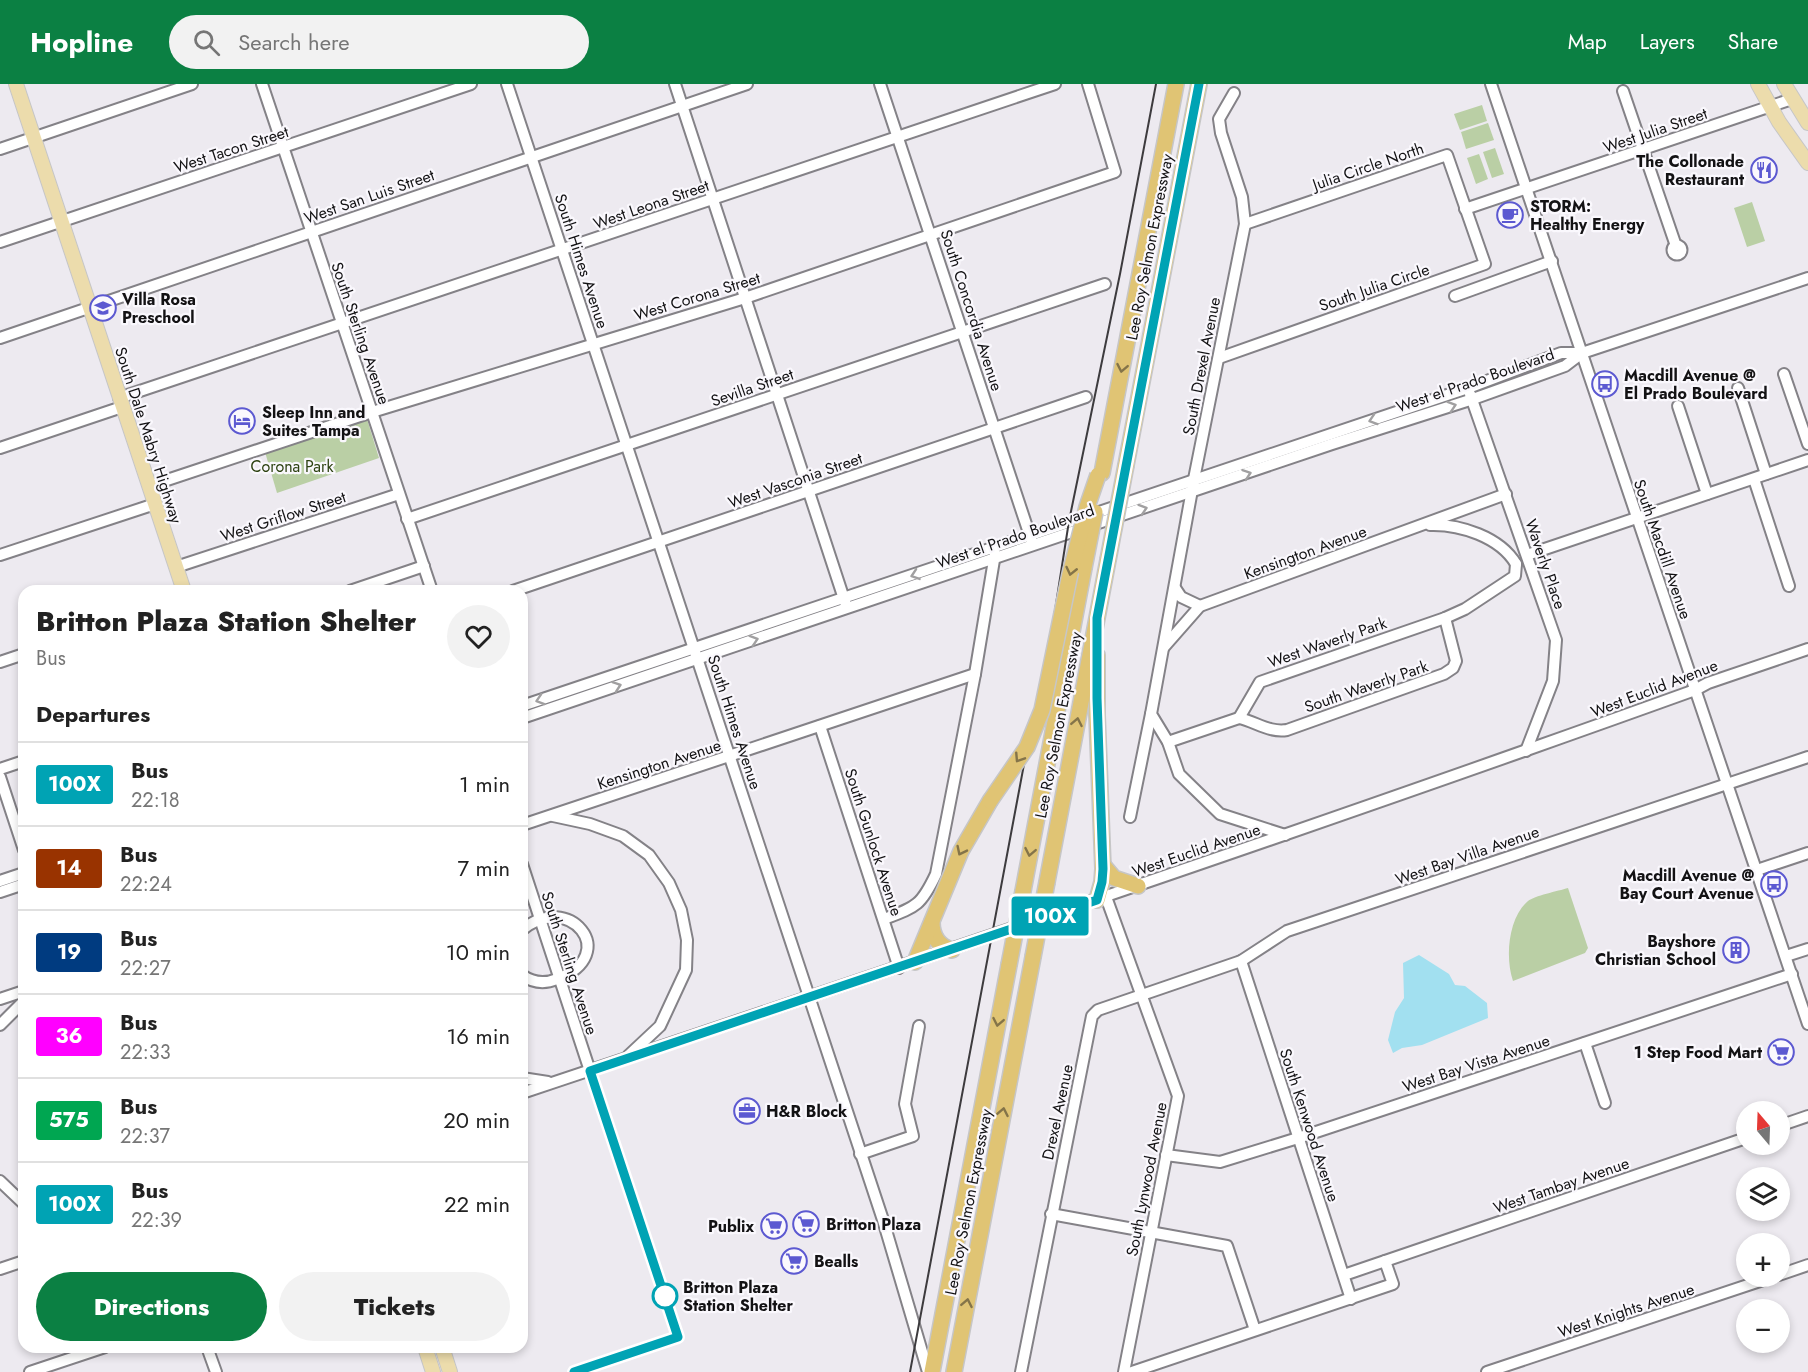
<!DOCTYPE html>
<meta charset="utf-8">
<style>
body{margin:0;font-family:Jost,sans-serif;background:#f2f2f2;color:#222;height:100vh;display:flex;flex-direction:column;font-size:22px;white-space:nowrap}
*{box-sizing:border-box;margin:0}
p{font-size:20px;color:#767676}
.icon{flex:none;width:33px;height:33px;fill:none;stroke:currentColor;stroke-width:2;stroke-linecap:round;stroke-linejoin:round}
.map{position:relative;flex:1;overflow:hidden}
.details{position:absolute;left:18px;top:501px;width:510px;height:768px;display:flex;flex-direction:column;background:#fff;border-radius:18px;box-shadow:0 3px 9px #0003}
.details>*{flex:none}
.badge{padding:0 12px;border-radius:4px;font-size:21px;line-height:39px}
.needle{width:39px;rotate:341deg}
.fabs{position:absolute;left:1736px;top:1017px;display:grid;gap:12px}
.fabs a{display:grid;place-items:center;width:54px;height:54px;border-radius:50%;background:#fff;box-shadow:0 3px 9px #0003;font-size:30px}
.map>.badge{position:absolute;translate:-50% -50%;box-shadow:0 0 0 3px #fff}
h2{padding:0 18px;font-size:22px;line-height:54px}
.round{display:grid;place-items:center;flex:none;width:63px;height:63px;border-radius:32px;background:#f2f2f2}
.overview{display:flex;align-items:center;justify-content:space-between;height:102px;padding:0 18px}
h1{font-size:28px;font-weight:800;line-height:45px}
.cta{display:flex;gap:12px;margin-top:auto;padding:12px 18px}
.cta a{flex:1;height:69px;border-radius:36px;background:#0b8043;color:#fff;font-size:24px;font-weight:800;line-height:69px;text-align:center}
.cta a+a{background:#f2f2f2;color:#222}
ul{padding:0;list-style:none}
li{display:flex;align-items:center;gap:18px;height:84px;padding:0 18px;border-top:2px solid #e0e0e0}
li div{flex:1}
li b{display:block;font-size:22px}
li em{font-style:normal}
li .badge{min-width:66px;font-weight:700;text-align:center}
header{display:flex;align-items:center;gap:36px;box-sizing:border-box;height:84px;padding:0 30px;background:#0b8043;color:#fff}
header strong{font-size:28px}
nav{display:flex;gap:33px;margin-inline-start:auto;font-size:21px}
.search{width:420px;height:54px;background:#f2f2f2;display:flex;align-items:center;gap:15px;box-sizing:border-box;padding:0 21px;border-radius:33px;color:#767676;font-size:22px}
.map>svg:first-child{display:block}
</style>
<header>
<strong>Hopline</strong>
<div class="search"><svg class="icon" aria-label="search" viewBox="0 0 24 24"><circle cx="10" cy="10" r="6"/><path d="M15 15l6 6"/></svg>Search here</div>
<nav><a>Map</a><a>Layers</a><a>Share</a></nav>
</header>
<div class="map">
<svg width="1808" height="1288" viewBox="0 0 1808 1288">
<rect width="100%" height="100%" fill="#edeaf0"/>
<g fill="#bacfa5">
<path d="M1482,21L1487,37L1460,46L1454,30Z"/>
<path d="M1488,39L1494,56L1466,65L1461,48Z"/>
<path d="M1495,64L1504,90L1492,94L1483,68Z"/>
<path d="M1479,70L1488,95L1476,100L1467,74Z"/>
<path d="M1752,118L1765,157L1747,163L1734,124Z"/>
<path d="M367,335L379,374L277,409L265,368Z"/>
<path d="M1568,804L1588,864L1585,869L1513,897C1505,874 1508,834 1528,817C1534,812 1558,807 1568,804Z"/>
</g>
<path fill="#a2e0f0" d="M1419,871L1449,890L1455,901L1465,902L1487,919L1488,934L1422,961L1402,964L1393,969L1388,956L1395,928L1404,914L1403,879Z"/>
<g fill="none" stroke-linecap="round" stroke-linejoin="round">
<g stroke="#848287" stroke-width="14">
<g id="minor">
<path d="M262,0L432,507"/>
<path d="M507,0L883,1136L928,1288"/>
<path d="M675,0L846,521"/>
<path d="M880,0L1031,455"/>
<path d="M1491,0L1808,940"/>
<path d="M1623,7L1676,162"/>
<path d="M1234,9L1219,35L1221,49L1242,113L1245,140L1194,395L1151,630L1168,658L1179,690L1220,730L1285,751"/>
<path d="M0,65L192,0"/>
<path d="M1465,125L1792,15"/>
<path d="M0,158L471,0"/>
<circle cx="1677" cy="166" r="4.5"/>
<path d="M1455,212L1552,177"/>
<path d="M0,254L747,0"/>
<path d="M1219,274L1485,180L1447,71L1245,140"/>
<path d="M1784,290L1808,360"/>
<path d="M1738,304L1766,390"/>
<path d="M1470,310L1556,556L1553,597L1526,667"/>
<path d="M119,314L1055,0"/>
<path d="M1678,322L1707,410"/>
<path d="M0,364L122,323"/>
<path d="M1754,395L1789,502"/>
<path d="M149,402L372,328L745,214L1115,88L1088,0"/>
<path d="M407,435L1105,200"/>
<path d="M1430,441C1460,440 1500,453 1516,480"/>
<path d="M0,471L155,420"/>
<path d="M1527,471L1808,376"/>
<path d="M176,483L399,410"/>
<path d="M1175,504L1181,513L1200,522"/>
<path d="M350,507L424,482"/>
<path d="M513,507L1086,313"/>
<path d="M1164,563L1200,522L1506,410"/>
<path d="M0,578L24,570"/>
<path d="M522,622L1468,304L1561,269H1582"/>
<path d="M522,634L1332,360L1473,315L1565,282L1582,269L1808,194"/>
<path d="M1239,634L1260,598L1445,534L1465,525L1515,492L1516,480"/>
<path d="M1239,634C1256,638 1270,649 1287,646L1444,590L1453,584L1456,577L1445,534"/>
<path d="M820,642L899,884"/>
<path d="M1168,658L1239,634"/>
<path d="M0,685L24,677"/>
<path d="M0,693L24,766"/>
<path d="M553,732L590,740L623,752L649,771L669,799L681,826L687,856L686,886L660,942L628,972"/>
<path d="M1130,733L1151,630"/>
<path d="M522,741L975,590"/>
<path d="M522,780L590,987"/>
<path d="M1757,786L1808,769"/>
<path d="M0,797L24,789"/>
<path d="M0,808L24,800"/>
<path d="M1106,813L1178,1012L1124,1288"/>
<path d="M884,835C916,823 921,822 936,790L975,590L995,470"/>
<path d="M522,846C568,806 623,870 557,895C545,900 533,899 522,891"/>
<path d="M1786,872L1808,865"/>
<path d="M1241,877L1351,1215"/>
<path d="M0,915L24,907"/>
<path d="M0,941L24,917"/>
<path d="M1585,959L1605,1019"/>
<path d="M522,994L548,998"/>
<path d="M522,1009C914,878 1306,746 1695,606L1708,599L1808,565"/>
<path d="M1779,1042L1808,1032"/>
<path d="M860,1070L913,1052L905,1020L919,942"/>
<path d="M1166,1071L1220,1078L1298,1054L1792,890"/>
<path d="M0,1097L24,1120"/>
<path d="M1051,1130L1227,1162L1255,1246"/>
<path d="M0,1185L24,1177"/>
<path d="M1344,1191L1746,1054"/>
<path d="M1779,1191L1808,1181"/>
<path d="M207,1263L216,1288"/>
<path d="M30,1288L105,1263"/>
<path d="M1021,1288L1092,932L1098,926L1241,877L1287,847L1808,673"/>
<path d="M1132,1288L1393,1200L1385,1177"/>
<path d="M1487,1288L1775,1192"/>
</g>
</g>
<g stroke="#c6c6c7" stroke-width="16">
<g id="major">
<path d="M16,0L184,507"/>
<path d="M1758,0L1779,38L1808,79"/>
<path d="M1784,0L1808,39"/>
<path d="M425,1263L433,1288"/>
<path d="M442,1263L450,1288"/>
</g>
</g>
<g stroke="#c6c6c7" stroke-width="18">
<g id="highway">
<path d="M1126,381L1199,0"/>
<path d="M1102,389L1176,0"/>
<path d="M1103,781L1114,794L1138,802"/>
<path d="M1047,798L1108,476"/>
<path d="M1023,807L1084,484"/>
<path d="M1097,816L1102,798L1103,785L1097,631V571"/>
<path d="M932,838C932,852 938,862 952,866"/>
<path d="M915,878L961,767L990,717"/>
<path d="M932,1288L1009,881"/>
<path d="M954,1288L1033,873"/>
</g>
</g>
<use href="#minor" stroke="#fff" stroke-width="10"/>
<use href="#major" stroke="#ecdcac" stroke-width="14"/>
<use href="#highway" stroke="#e0c474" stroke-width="15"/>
<path stroke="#3d3b3e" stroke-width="2" d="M910,1288L1031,643L1046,584L1069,437L1120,190L1156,0"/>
<g stroke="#c6c6c7" stroke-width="18" stroke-linecap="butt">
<g id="highway-bridge">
<path d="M1108,476L1126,381"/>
<path d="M1084,484L1095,428"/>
<path d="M990,717L1027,663L1042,626L1070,490L1087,423L1098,391"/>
<path d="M1033,873L1047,798"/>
<path d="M1009,881L1023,807"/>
</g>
</g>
<use href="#highway-bridge" stroke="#e0c474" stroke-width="15"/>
</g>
<defs><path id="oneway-chevron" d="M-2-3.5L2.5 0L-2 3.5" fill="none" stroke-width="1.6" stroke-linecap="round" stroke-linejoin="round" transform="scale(1.5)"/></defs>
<g stroke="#847449">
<use href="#oneway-chevron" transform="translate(1122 284) rotate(101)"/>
<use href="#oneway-chevron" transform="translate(1071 487) rotate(103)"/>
<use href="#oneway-chevron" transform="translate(1077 638) rotate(-79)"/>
<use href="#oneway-chevron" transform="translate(1019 674) rotate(123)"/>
<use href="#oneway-chevron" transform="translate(961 767) rotate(116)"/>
<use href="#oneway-chevron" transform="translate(1030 768) rotate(101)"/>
<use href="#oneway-chevron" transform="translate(998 938) rotate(101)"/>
<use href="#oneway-chevron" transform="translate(1003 1028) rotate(-79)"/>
<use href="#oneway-chevron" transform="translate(967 1219) rotate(-79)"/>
</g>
<g stroke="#a1a0a1">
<use href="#oneway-chevron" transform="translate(1452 322) rotate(-18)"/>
<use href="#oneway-chevron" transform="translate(1373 336) rotate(162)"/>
<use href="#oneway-chevron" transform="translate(1247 390) rotate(-19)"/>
<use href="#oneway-chevron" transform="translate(1143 425) rotate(-18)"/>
<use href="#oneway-chevron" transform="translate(915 491) rotate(161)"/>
<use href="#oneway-chevron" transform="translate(754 556) rotate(-18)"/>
<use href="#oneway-chevron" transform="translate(617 602) rotate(-19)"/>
<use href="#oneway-chevron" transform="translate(540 616) rotate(162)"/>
</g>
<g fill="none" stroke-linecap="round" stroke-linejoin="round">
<g stroke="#fff" stroke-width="14">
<path id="line" d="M574,1288L678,1253L590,987L1097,816L1102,798L1103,785L1097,614V534L1199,0"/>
</g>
<use href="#line" stroke="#00a3b4" stroke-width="9"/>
</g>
<defs>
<g id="restaurant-ring" transform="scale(1.35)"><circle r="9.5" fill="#faf8fd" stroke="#5c59d1" stroke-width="1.5"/><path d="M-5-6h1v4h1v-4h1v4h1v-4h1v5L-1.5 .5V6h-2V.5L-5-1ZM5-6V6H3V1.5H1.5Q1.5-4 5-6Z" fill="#5c59d1"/></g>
<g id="cafe-ring" transform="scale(1.35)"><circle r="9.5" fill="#faf8fd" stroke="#5c59d1" stroke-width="1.5"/><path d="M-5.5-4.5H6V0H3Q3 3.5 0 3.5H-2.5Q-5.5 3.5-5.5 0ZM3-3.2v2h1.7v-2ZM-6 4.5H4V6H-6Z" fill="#5c59d1"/></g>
<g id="school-ring" transform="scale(1.35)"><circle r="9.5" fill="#faf8fd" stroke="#5c59d1" stroke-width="1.5"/><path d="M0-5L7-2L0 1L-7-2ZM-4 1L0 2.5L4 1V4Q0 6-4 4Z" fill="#5c59d1"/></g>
<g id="bus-ring" transform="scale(1.35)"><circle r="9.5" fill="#faf8fd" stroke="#5c59d1" stroke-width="1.5"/><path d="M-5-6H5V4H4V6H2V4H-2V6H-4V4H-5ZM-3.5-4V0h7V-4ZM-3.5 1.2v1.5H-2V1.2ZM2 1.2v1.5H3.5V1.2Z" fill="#5c59d1"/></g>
<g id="hotel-ring" transform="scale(1.35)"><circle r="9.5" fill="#faf8fd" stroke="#5c59d1" stroke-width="1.5"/><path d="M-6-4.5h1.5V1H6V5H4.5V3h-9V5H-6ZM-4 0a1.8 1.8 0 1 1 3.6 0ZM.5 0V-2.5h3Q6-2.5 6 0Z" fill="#5c59d1"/></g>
<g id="building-ring" transform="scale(1.35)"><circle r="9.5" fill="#faf8fd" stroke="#5c59d1" stroke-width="1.5"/><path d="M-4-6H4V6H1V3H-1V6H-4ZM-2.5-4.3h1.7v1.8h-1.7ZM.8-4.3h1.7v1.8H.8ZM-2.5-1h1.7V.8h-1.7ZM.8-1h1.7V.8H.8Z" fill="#5c59d1"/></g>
<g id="supermarket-ring" transform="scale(1.35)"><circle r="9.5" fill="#faf8fd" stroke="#5c59d1" stroke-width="1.5"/><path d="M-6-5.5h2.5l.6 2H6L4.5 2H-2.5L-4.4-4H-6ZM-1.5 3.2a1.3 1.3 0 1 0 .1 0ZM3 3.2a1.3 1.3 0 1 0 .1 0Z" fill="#5c59d1"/></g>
<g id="office-ring" transform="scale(1.35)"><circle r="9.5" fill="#faf8fd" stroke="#5c59d1" stroke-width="1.5"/><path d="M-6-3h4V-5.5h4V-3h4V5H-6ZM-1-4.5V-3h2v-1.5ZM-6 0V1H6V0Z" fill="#5c59d1"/></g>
</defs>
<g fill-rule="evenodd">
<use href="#restaurant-ring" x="1764" y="86"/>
<use href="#cafe-ring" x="1510" y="131"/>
<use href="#school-ring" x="103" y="224"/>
<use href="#bus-ring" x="1605" y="300"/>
<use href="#hotel-ring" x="242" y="337"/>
<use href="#bus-ring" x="1774" y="800"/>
<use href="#building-ring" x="1736" y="866"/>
<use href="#supermarket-ring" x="1781" y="968"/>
<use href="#office-ring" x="747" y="1027"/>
<use href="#supermarket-ring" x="806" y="1140"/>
<use href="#supermarket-ring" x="774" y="1142"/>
<use href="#supermarket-ring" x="794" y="1177"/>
</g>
<circle fill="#fff" stroke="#00a3b4" stroke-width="3" cx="665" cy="1212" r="12"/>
<g text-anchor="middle" stroke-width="4.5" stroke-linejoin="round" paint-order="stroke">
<g font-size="16" fill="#131214" stroke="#faf8fd">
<text transform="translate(1655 46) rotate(-19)" y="6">West Julia Street</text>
<text transform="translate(231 65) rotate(-18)" y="6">West Tacon Street</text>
<text transform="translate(1368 82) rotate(-19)" y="6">Julia Circle North</text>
<text transform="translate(369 112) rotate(-19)" y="6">West San Luis Street</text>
<text transform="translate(651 120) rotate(-19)" y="6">West Leona Street</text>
<text transform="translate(1149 163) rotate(-79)" y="6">Lee Roy Selmon Expressway</text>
<text transform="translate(582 177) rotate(72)" y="6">South Himes Avenue</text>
<text transform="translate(1374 203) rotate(-19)" y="6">South Julia Circle</text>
<text transform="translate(697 212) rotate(-17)" y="6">West Corona Street</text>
<text transform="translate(972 226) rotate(72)" y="6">South Concordia Avenue</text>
<text transform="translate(361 249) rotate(71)" y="6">South Sterling Avenue</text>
<text transform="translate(1201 282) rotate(-79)" y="6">South Drexel Avenue</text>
<text transform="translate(1475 296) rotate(-19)" y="6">West el Prado Boulevard</text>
<text transform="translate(752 303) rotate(-19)" y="6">Sevilla Street</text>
<text transform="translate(149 351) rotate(72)" y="6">South Dale Mabry Highway</text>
<text transform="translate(795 396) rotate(-19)" y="6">West Vasconia Street</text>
<text transform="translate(283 432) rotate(-18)" y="6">West Griflow Street</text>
<text transform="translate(1015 452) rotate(-19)" y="6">West el Prado Boulevard</text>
<text transform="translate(1663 465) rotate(71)" y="6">South Macdill Avenue</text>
<text transform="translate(1305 468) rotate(-20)" y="6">Kensington Avenue</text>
<text transform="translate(1546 480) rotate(71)" y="6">Waverly Place</text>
<text transform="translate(1327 558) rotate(-19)" y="6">West Waverly Park</text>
<text transform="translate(1366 602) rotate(-19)" y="6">South Waverly Park</text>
<text transform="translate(1654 604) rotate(-21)" y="6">West Euclid Avenue</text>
<text transform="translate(735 638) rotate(72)" y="6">South Himes Avenue</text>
<text transform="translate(1058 641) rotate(-79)" y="6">Lee Roy Selmon Expressway</text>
<text transform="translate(659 680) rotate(-18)" y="6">Kensington Avenue</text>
<text transform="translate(874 758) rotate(72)" y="6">South Gunlock Avenue</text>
<text transform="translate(1196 766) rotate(-19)" y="6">West Euclid Avenue</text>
<text transform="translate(1467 771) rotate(-19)" y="6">West Bay Villa Avenue</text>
<text transform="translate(570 879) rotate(72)" y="6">South Sterling Avenue</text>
<text transform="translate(1476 979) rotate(-18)" y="6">West Bay Vista Avenue</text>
<text transform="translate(1057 1028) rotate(-78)" y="6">Drexel Avenue</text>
<text transform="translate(1310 1041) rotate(72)" y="6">South Kenwood Avenue</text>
<text transform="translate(1146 1095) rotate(-79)" y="6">South Lynwood Avenue</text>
<text transform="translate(1561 1101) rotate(-19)" y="6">West Tambay Avenue</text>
<text transform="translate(968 1118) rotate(-79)" y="6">Lee Roy Selmon Expressway</text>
<text transform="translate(1626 1226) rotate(-18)" y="6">West Knights Avenue</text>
</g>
<g font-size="16" font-weight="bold" fill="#131214" stroke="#faf8fd" text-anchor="start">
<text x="1744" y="83" text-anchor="end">The Collonade<tspan x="1744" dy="18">Restaurant</tspan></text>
<text x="1530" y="128">STORM:<tspan x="1530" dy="18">Healthy Energy</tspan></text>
<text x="122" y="221">Villa Rosa<tspan x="122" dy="18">Preschool</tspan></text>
<text x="1624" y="297">Macdill Avenue @<tspan x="1624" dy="18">El Prado Boulevard</tspan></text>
<text x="262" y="334">Sleep Inn and<tspan x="262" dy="18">Suites Tampa</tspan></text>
<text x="1754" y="797" text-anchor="end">Macdill Avenue @<tspan x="1754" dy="18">Bay Court Avenue</tspan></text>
<text x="1716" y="863" text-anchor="end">Bayshore<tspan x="1716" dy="18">Christian School</tspan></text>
<text x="1762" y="974" text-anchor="end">1 Step Food Mart</text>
<text x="766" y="1033">H&amp;R Block</text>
<text x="826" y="1146">Britton Plaza</text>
<text x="754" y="1148" text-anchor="end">Publix</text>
<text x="814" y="1183">Bealls</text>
</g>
<g font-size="16" fill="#2c4110" stroke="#faf8fd">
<text x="292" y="388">Corona Park</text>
</g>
<g font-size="16" font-weight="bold" fill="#131214" stroke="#faf8fd" text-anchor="start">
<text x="683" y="1209">Britton Plaza<tspan x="683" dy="18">Station Shelter</tspan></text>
</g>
</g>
</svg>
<div class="fabs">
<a><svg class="needle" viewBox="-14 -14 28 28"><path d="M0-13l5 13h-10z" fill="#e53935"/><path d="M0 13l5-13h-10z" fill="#767676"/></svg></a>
<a><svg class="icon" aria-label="layers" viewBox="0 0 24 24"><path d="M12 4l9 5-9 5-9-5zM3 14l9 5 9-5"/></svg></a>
<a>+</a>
<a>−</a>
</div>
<b class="badge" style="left:1050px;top:832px;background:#00a3b4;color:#fff">100X</b>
<section class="details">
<div class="overview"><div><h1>Britton Plaza Station Shelter</h1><p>Bus</p></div><a class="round"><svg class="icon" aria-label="heart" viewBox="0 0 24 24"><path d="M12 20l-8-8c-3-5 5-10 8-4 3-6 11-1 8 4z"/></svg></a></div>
<h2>Departures</h2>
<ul>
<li><span class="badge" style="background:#00a3b4;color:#fff">100X</span><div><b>Bus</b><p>22:18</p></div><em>1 min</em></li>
<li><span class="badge" style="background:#930;color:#fff">14</span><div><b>Bus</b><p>22:24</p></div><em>7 min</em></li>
<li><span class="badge" style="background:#003b80;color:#fff">19</span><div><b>Bus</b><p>22:27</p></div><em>10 min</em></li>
<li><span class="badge" style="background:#f0f;color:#fff">36</span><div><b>Bus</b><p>22:33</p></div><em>16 min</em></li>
<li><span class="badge" style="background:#00a651;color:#fff">575</span><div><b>Bus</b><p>22:37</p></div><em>20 min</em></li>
<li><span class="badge" style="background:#00a3b4;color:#fff">100X</span><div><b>Bus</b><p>22:39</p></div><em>22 min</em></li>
</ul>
<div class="cta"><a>Directions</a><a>Tickets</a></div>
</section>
</div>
